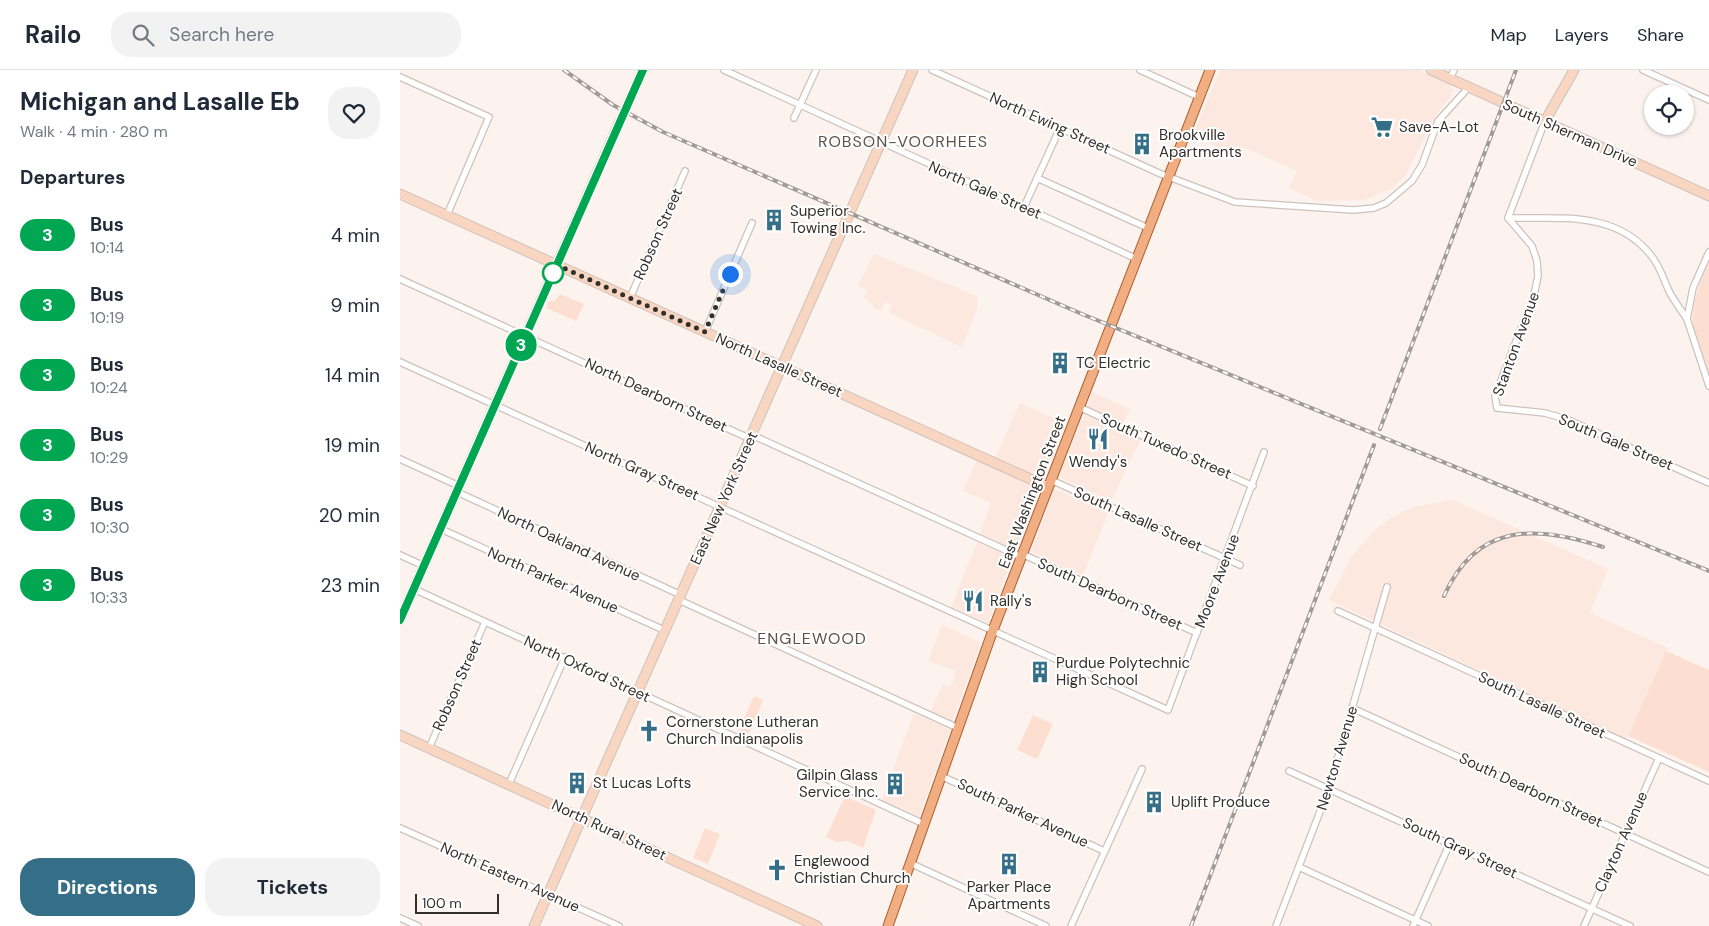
<!DOCTYPE html>
<meta charset="utf-8">
<style>
body{margin:0;font-family:"DM Sans",sans-serif;background:#f2f2f3;color:#1f2937;height:100vh;display:flex;flex-direction:column;font-size:19px;white-space:nowrap}
*{box-sizing:border-box;margin:0}
p{font-size:16px;color:#747a83}
.icon{flex:none;width:28px;height:28px;fill:none;stroke:currentColor;stroke-width:2;stroke-linecap:round;stroke-linejoin:round}
.map{position:relative;flex:1;overflow:hidden}
.panel{display:flex;flex-direction:column;background:#fff;width:400px}
.panel>*{flex:none}
.badge{padding:0 10px;border-radius:16px;font-size:18px;line-height:32px}
.buttons{position:absolute;left:1244px;top:15px;display:grid;gap:10px}
.buttons a{display:grid;place-items:center;width:50px;height:50px;border-radius:50%;background:#fff;box-shadow:0 1px 4px #0004;font-size:25px}
.scale{position:absolute;left:15px;bottom:12px;width:84px;box-sizing:border-box;padding-left:5px;border:2px solid #332f2c;border-top:0;font-size:14px;line-height:18px;white-space:nowrap;color:#332f2c;-webkit-text-stroke:4px #fff;paint-order:stroke}
.you{position:absolute;width:25px;height:25px;margin:-12px;border:4px solid #fff;border-radius:50%;background:#1a73e8;box-shadow:0 0 0 8px #1a73e833}
.map>.badge{position:absolute;translate:-50% -50%;box-shadow:0 0 0 2px #fff}
h2{padding:0 20px;font-size:19px;line-height:45px}
.round{display:grid;place-items:center;flex:none;width:52px;height:52px;border-radius:20px;background:#f2f2f3}
.headline{display:flex;align-items:center;justify-content:space-between;height:85px;padding:0 20px}
h1{font-size:24px;font-weight:700;line-height:38px}
.button{display:flex;gap:10px;margin-top:auto;padding:10px 20px}
.button a{flex:1;height:58px;border-radius:20px;background:#346e87;color:#fff;font-size:20px;font-weight:700;line-height:58px;text-align:center}
.button a+a{background:#f2f2f3;color:#1f2937}
ul{padding:0;list-style:none}
li{display:flex;align-items:center;gap:15px;height:70px;padding:0 20px}
li div{flex:1}
li b{display:block;font-size:19px}
li em{font-style:normal}
li .badge{min-width:55px;font-weight:700;text-align:center}
header{display:flex;align-items:center;gap:30px;box-sizing:border-box;height:70px;padding:0 25px;background:#fff;border-bottom:1px solid #e0e1e3}
header strong{font-size:24px}
nav{display:flex;gap:28px;margin-inline-start:auto;font-size:18px}
.search{width:350px;height:45px;background:#f2f2f3;display:flex;align-items:center;gap:12px;box-sizing:border-box;padding:0 18px;border-radius:20px;color:#747a83;font-size:19px}
main{display:flex;flex:1;min-height:0}
.map>svg:first-child{display:block}
</style>
<header>
<strong>Railo</strong>
<div class="search"><svg class="icon" aria-label="search" viewBox="0 0 24 24"><circle cx="10" cy="10" r="6"/><path d="M15 15l6 6"/></svg>Search here</div>
<nav><a>Map</a><a>Layers</a><a>Share</a></nav>
</header>
<main>
<section class="panel">
<div class="headline"><div><h1>Michigan and Lasalle Eb</h1><p>Walk · 4 min · 280 m</p></div><a class="round"><svg class="icon" aria-label="heart" viewBox="0 0 24 24"><path d="M12 20l-8-8c-3-5 5-10 8-4 3-6 11-1 8 4z"/></svg></a></div>
<h2>Departures</h2>
<ul>
<li><span class="badge" style="background:#00a651;color:#fff">3</span><div><b>Bus</b><p>10:14</p></div><em>4 min</em></li>
<li><span class="badge" style="background:#00a651;color:#fff">3</span><div><b>Bus</b><p>10:19</p></div><em>9 min</em></li>
<li><span class="badge" style="background:#00a651;color:#fff">3</span><div><b>Bus</b><p>10:24</p></div><em>14 min</em></li>
<li><span class="badge" style="background:#00a651;color:#fff">3</span><div><b>Bus</b><p>10:29</p></div><em>19 min</em></li>
<li><span class="badge" style="background:#00a651;color:#fff">3</span><div><b>Bus</b><p>10:30</p></div><em>20 min</em></li>
<li><span class="badge" style="background:#00a651;color:#fff">3</span><div><b>Bus</b><p>10:33</p></div><em>23 min</em></li>
</ul>
<div class="button"><a>Directions</a><a>Tickets</a></div>
</section>
<div class="map">
<svg width="1309" height="856" viewBox="0 0 1309 856">
<rect width="100%" height="100%" fill="#fdf3ee"/>
<g fill="#fce8de">
<path d="M820,0H1018L1047,12L1053,20L1049,29L1039,40L1006,104L993,118L965,130L917,131L889,118L897,101L841,76L835,86L793,65Z"/>
<path d="M474,184L577,226V239L562,277L489,243L492,235L485,232L481,241L476,239L464,227L467,220L458,216Z"/>
<path d="M692,322L730,339L723,353L688,337Z"/>
<path d="M620,333L664,353L644,407L637,408L595,388Z"/>
<path d="M685,345L741,369L711,431L659,407L682,349Z"/>
<path d="M577,390L639,418L615,480L580,464L591,433L563,421Z"/>
<path d="M654,419L708,443L683,506L631,482Z"/>
<path d="M1053,430L1208,499L1190,543L1268,578L1226,669L929,530L952,486L977,458L995,445L1017,436Z"/>
<path d="M577,472L612,488L588,553L551,538Z"/>
<path d="M542,554L581,573L552,652L530,642L543,614L551,617L556,601L528,591Z"/>
<path d="M514,643L550,660L519,746L482,730Z"/>
</g>
<g fill="#fcdfd1">
<path d="M1309,192V305C1304,290 1295,272 1293,256C1291,234 1300,212 1309,192Z"/>
<path d="M160,224L184,234L176,251L146,238L149,231H155Z"/>
<path d="M1266,581L1309,600V702L1228,666Z"/>
<path d="M354,626L363,630L348,666L338,662Z"/>
<path d="M633,645L653,654L637,689L617,680Z"/>
<path d="M445,726L476,740L463,778L447,771L437,772L426,767Z"/>
<path d="M305,758L320,764L308,794L293,788Z"/>
</g>
<g fill="none" stroke-linecap="round" stroke-linejoin="round">
<path stroke="#d5ccc7" stroke-width="9" stroke-dasharray="9 4.5" stroke-linecap="butt" d="M220,51L227,36"/>
<g stroke="#cec2bc" stroke-width="8">
<g id="street">
<path d="M324,0L737,189"/>
<path d="M532,0L761,104L835,132L953,140L974,138L986,133L1012,111L1022,95L1038,51L1069,17"/>
<path d="M740,0L799,27"/>
<path d="M1243,0L1309,30"/>
<path d="M0,7L89,47L47,145"/>
<path d="M1050,9L1054,0"/>
<path d="M394,48L416,0"/>
<path d="M1145,51L1108,148L1132,176L1137,191L1138,206L1134,225L1095,326L1097,338L1145,343L1166,349L1309,413"/>
<path d="M637,108L748,158"/>
<path d="M624,137L660,58"/>
<path d="M1108,148C1160,149 1218,140 1253,188C1261,199 1264,211 1270,223C1275,232 1281,240 1287,249"/>
<path d="M1309,182L1293,218L1287,249L1309,316"/>
<path d="M0,209L311,351L344,366L352,365L621,487"/>
<path d="M230,228L285,101"/>
<path d="M305,262L352,153"/>
<path d="M0,292L768,640L864,382"/>
<path d="M679,337L853,416"/>
<path d="M0,389L59,416"/>
<path d="M651,410L840,495"/>
<path d="M57,422L281,525"/>
<path d="M41,459L266,561"/>
<path d="M622,484L797,563"/>
<path d="M0,485L24,496"/>
<path d="M14,519L524,754"/>
<path d="M279,530L558,658"/>
<path d="M938,541L1309,711"/>
<path d="M952,638L1309,802"/>
<path d="M29,678L85,552"/>
<path d="M889,701L1230,856"/>
<path d="M541,706L704,781"/>
<path d="M109,714L165,587"/>
<path d="M0,758L219,856"/>
<path d="M510,793L646,856"/>
<path d="M899,797L1028,856"/>
<path d="M0,848L18,856"/>
<path d="M671,856L742,699"/>
<path d="M876,856L929,718L987,517"/>
<path d="M1013,856L1050,773"/>
<path d="M1184,856L1259,688"/>
</g>
</g>
<g stroke="#cec2bc" stroke-width="11">
<g id="secondary">
<path d="M1031,0L1309,126"/>
<path d="M227,36L243,0"/>
<path d="M1145,51L1174,0"/>
<path d="M0,124L648,417"/>
<path d="M0,550L220,51"/>
<path d="M0,665L417,856"/>
<path d="M134,856L513,0"/>
</g>
</g>
<g stroke="#aa5e2f" stroke-width="11">
<path id="primary" d="M488,856L593,560L810,0"/>
</g>
<use href="#street" stroke="#fff" stroke-width="5.5"/>
<use href="#secondary" stroke="#f9d6c1" stroke-width="9"/>
<use href="#primary" stroke="#f2ae83" stroke-width="9"/>
<g stroke="#a19a95" stroke-width="4">
<g id="rail">
<path d="M164,0L213,35L263,62L682,244L1309,501"/>
<path d="M980,359L1116,0"/>
<path d="M1044,526C1077,452 1136,455 1203,477"/>
<path d="M791,856L974,375"/>
</g>
</g>
<use href="#rail" stroke="#fff" stroke-width="2" stroke-dasharray="5.5" stroke-linecap="butt"/>
</g>
<g fill="none" stroke-linecap="round" stroke-linejoin="round">
<g stroke="#fff" stroke-width="11">
<path id="line" d="M0,550L243,0"/>
</g>
<use href="#line" stroke="#00a651" stroke-width="8"/>
<path stroke="#332f2c" stroke-width="5" stroke-dasharray="0 9" d="M153,203L157,195L305,262L330,204"/>
</g>
<defs>
<g id="supermarket-bare" transform="scale(1.725)"><path d="M-6-5.5h2.5l.6 2H6L4.5 2H-2.5L-4.4-4H-6ZM-1.5 3.2a1.3 1.3 0 1 0 .1 0ZM3 3.2a1.3 1.3 0 1 0 .1 0Z" fill="#346e87" stroke="#fff" stroke-width="2.5" paint-order="stroke"/></g>
<g id="building-bare" transform="scale(1.725)"><path d="M-4-6H4V6H1V3H-1V6H-4ZM-2.5-4.3h1.7v1.8h-1.7ZM.8-4.3h1.7v1.8H.8ZM-2.5-1h1.7V.8h-1.7ZM.8-1h1.7V.8H.8Z" fill="#346e87" stroke="#fff" stroke-width="2.5" paint-order="stroke"/></g>
<g id="restaurant-bare" transform="scale(1.725)"><path d="M-5-6h1v4h1v-4h1v4h1v-4h1v5L-1.5 .5V6h-2V.5L-5-1ZM5-6V6H3V1.5H1.5Q1.5-4 5-6Z" fill="#346e87" stroke="#fff" stroke-width="2.5" paint-order="stroke"/></g>
<g id="church-bare" transform="scale(1.725)"><path d="M-1.2-6h2.4v3.5h3.3v2.4h-3.3V6h-2.4V-.1h-3.3v-2.4h3.3Z" fill="#346e87" stroke="#fff" stroke-width="2.5" paint-order="stroke"/></g>
</defs>
<g fill-rule="evenodd">
<use href="#supermarket-bare" x="982" y="57"/>
<use href="#building-bare" x="742" y="74"/>
<use href="#building-bare" x="374" y="150"/>
<use href="#building-bare" x="660" y="293"/>
<use href="#restaurant-bare" x="698" y="369"/>
<use href="#restaurant-bare" x="573" y="531"/>
<use href="#building-bare" x="640" y="602"/>
<use href="#church-bare" x="249" y="661"/>
<use href="#building-bare" x="177" y="713"/>
<use href="#building-bare" x="495" y="714"/>
<use href="#building-bare" x="754" y="732"/>
<use href="#building-bare" x="609" y="794"/>
<use href="#church-bare" x="377" y="800"/>
</g>
<circle fill="#fff" stroke="#00a651" stroke-width="2.5" cx="153" cy="203" r="10"/>
<g text-anchor="middle" stroke-width="4" stroke-linejoin="round" paint-order="stroke">
<g font-size="15" fill="#332f2c" stroke="#fff">
<text transform="translate(650 53) rotate(24)" y="5">North Ewing Street</text>
<text transform="translate(1170 63) rotate(24)" y="5">South Sherman Drive</text>
<text transform="translate(585 120) rotate(24)" y="5">North Gale Street</text>
<text transform="translate(258 164) rotate(-66)" y="5">Robson Street</text>
<text transform="translate(1116 274) rotate(-70)" y="5">Stanton Avenue</text>
<text transform="translate(379 295) rotate(24)" y="5">North Lasalle Street</text>
<text transform="translate(256 325) rotate(25)" y="5">North Dearborn Street</text>
<text transform="translate(1216 372) rotate(23)" y="5">South Gale Street</text>
<text transform="translate(766 376) rotate(24)" y="5">South Tuxedo Street</text>
<text transform="translate(242 401) rotate(24)" y="5">North Gray Street</text>
<text transform="translate(632 422) rotate(-69)" y="5">East Washington Street</text>
<text transform="translate(324 428) rotate(-66)" y="5">East New York Street</text>
<text transform="translate(738 449) rotate(24)" y="5">South Lasalle Street</text>
<text transform="translate(169 474) rotate(25)" y="5">North Oakland Avenue</text>
<text transform="translate(153 510) rotate(24)" y="5">North Parker Avenue</text>
<text transform="translate(817 511) rotate(-69)" y="5">Moore Avenue</text>
<text transform="translate(710 524) rotate(24)" y="5">South Dearborn Street</text>
<text transform="translate(187 599) rotate(25)" y="5">North Oxford Street</text>
<text transform="translate(57 615) rotate(-66)" y="5">Robson Street</text>
<text transform="translate(1142 635) rotate(25)" y="5">South Lasalle Street</text>
<text transform="translate(937 688) rotate(-73)" y="5">Newton Avenue</text>
<text transform="translate(1131 720) rotate(25)" y="5">South Dearborn Street</text>
<text transform="translate(623 743) rotate(25)" y="5">South Parker Avenue</text>
<text transform="translate(209 760) rotate(25)" y="5">North Rural Street</text>
<text transform="translate(1221 772) rotate(-66)" y="5">Clayton Avenue</text>
<text transform="translate(1060 778) rotate(25)" y="5">South Gray Street</text>
<text transform="translate(110 807) rotate(24)" y="5">North Eastern Avenue</text>
</g>
<g font-size="15" fill="#332f2c" stroke="#fff" text-anchor="start">
<text x="999" y="62">Save-A-Lot</text>
<text x="759" y="70">Brookville<tspan x="759" dy="17">Apartments</tspan></text>
<text x="390" y="146">Superior<tspan x="390" dy="17">Towing Inc.</tspan></text>
<text x="676" y="298">TC Electric</text>
<text x="698" y="397" text-anchor="middle">Wendy's</text>
<text x="590" y="536">Rally's</text>
<text x="656" y="598">Purdue Polytechnic<tspan x="656" dy="17">High School</tspan></text>
<text x="266" y="657">Cornerstone Lutheran<tspan x="266" dy="17">Church Indianapolis</tspan></text>
<text x="478" y="710" text-anchor="end">Gilpin Glass<tspan x="478" dy="17">Service Inc.</tspan></text>
<text x="193" y="718">St Lucas Lofts</text>
<text x="771" y="737">Uplift Produce</text>
<text x="394" y="796">Englewood<tspan x="394" dy="17">Christian Church</tspan></text>
<text x="609" y="822" text-anchor="middle">Parker Place<tspan x="609" dy="17">Apartments</tspan></text>
</g>
<g font-size="16" letter-spacing="1" fill="#5c524d" stroke="#fff">
<text x="503" y="77">ROBSON-VOORHEES</text>
<text x="412" y="574">ENGLEWOOD</text>
</g>
</g>
</svg>
<div class="buttons">
<a><svg class="icon" aria-label="locate" viewBox="0 0 24 24"><circle cx="12" cy="12" r="6"/><path d="M12 2v4M12 18v4M2 12h4M18 12h4"/></svg></a>
</div>
<div class="scale">100 m</div>
<div class="you" style="left:330px;top:204px"></div>
<b class="badge" style="left:121px;top:275px;background:#00a651;color:#fff">3</b>
</div>
</main>
